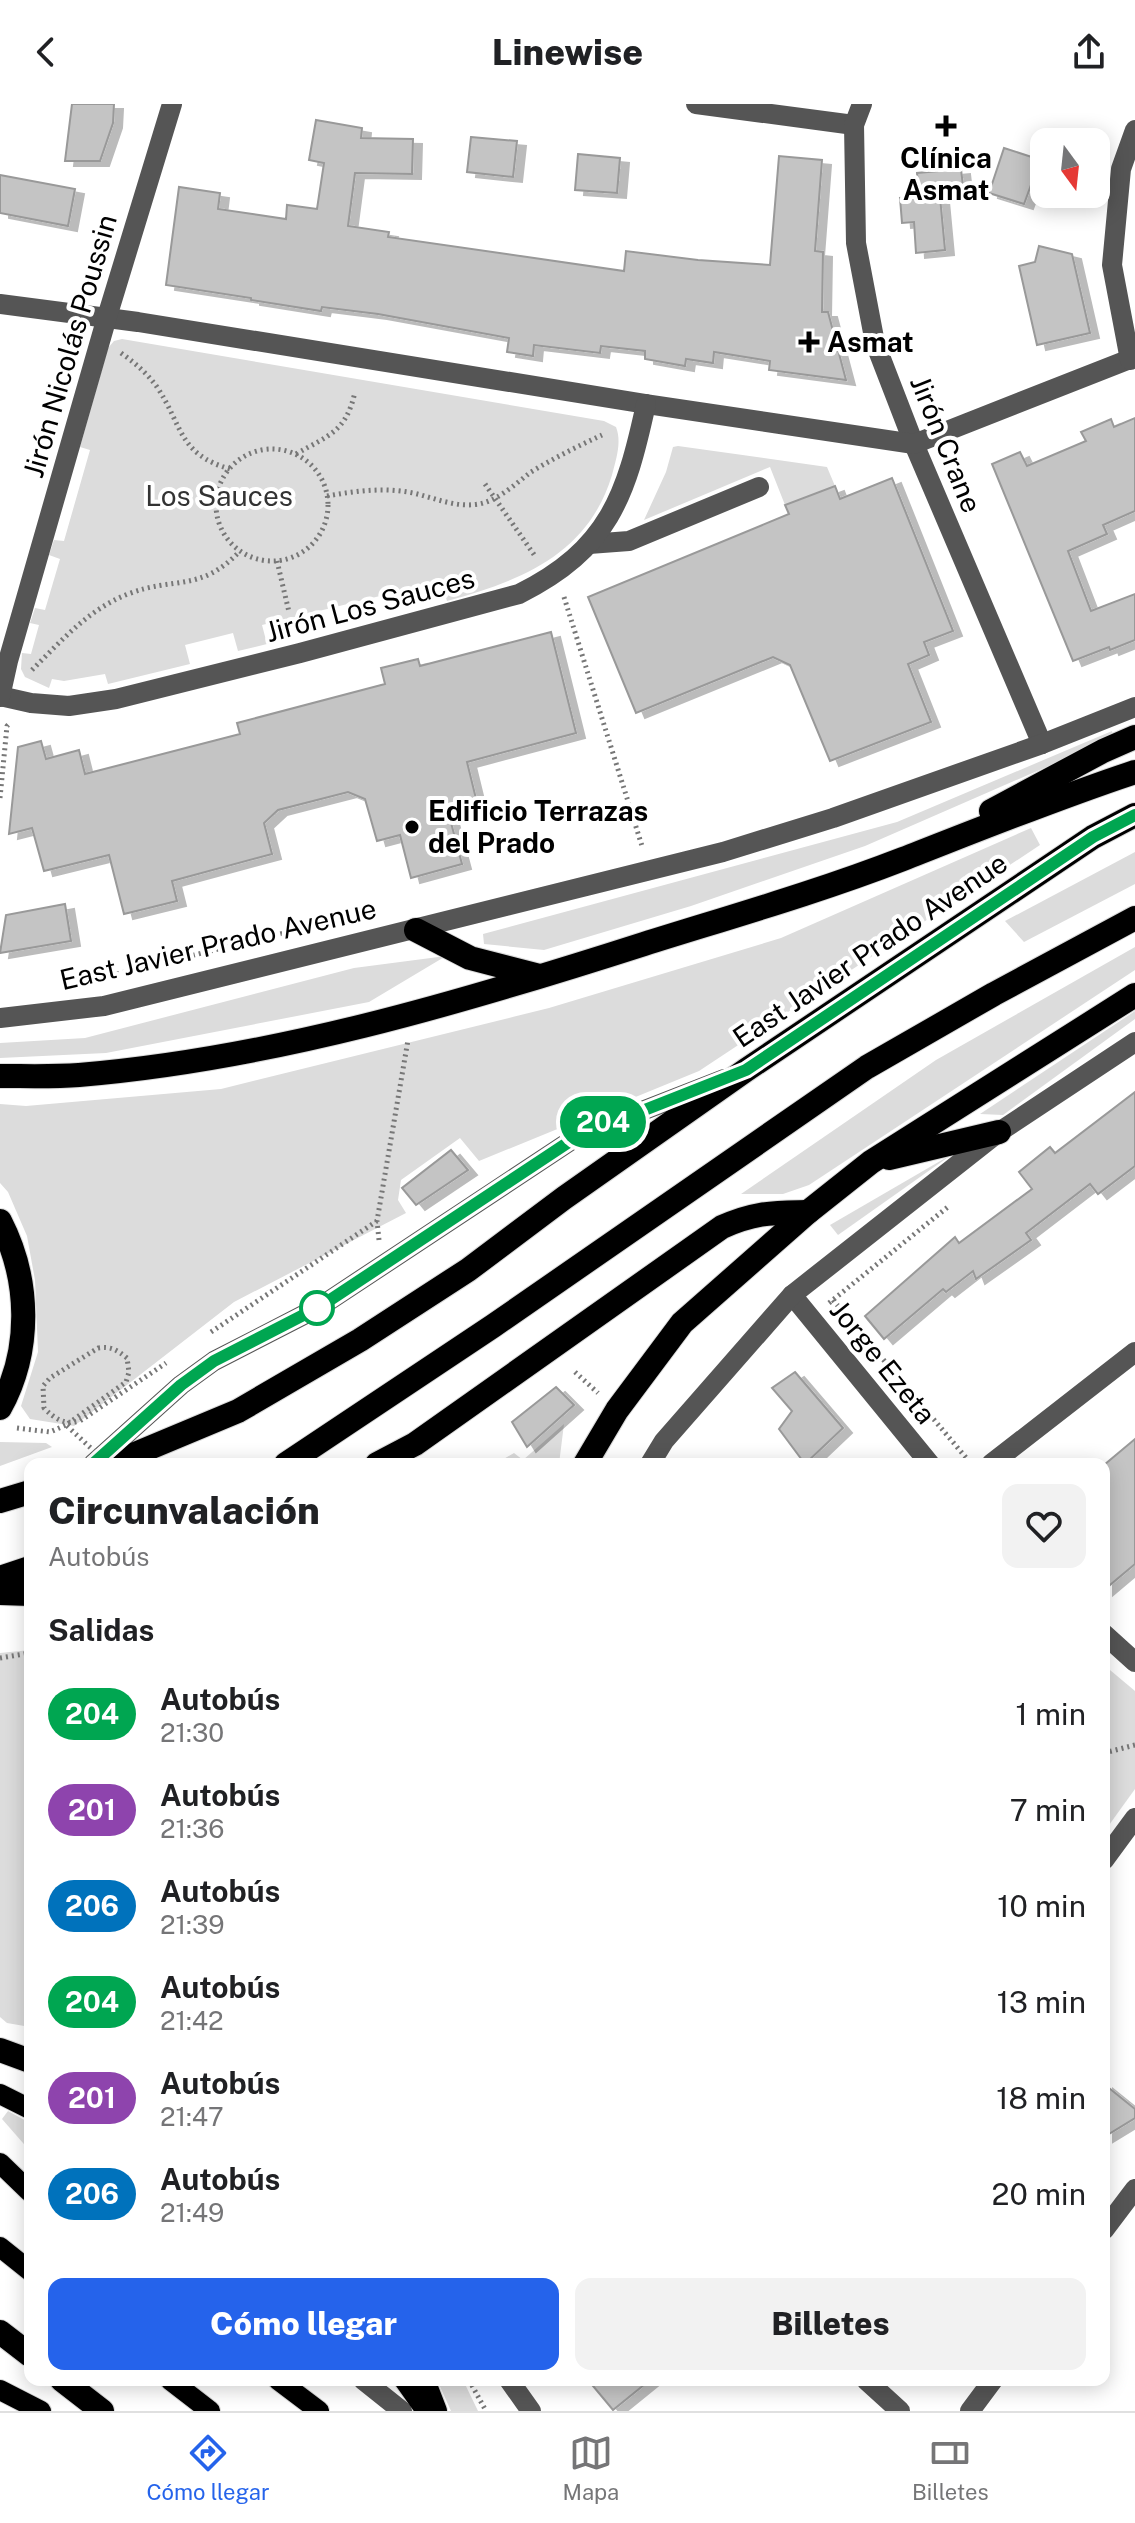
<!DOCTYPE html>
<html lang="es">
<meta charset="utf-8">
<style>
body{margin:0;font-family:"Public Sans",sans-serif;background:#f2f2f2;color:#202124;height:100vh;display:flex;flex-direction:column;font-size:30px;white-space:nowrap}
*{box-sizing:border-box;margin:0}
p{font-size:26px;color:#757577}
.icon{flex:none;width:44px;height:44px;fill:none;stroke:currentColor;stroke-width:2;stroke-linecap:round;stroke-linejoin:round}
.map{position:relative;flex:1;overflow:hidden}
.panel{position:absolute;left:24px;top:1354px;width:1086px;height:928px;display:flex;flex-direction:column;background:#fff;border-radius:16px;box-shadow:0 4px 20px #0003}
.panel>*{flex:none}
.badge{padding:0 16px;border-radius:26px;font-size:28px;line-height:52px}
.needle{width:52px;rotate:165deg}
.fabs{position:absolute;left:1030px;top:24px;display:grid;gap:16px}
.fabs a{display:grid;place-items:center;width:80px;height:80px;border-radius:16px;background:#fff;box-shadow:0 4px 20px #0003;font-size:40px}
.map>.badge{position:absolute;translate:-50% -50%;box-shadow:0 0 0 4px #fff}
h2{padding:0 24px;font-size:30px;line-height:72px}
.round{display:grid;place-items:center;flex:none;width:84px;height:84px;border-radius:16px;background:#f2f2f2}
.overview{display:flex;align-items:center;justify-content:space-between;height:136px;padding:0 24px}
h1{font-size:38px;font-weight:800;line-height:60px}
.cta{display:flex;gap:16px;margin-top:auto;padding:16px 24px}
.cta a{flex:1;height:92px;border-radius:16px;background:#2563eb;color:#fff;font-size:32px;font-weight:800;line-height:92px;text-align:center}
.cta a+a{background:#f2f2f2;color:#202124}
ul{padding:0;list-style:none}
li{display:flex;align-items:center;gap:24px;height:96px;padding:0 24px}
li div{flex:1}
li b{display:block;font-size:30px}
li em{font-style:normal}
li .badge{min-width:88px;font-weight:700;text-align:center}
header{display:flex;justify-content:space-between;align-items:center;height:104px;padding:0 24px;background:#fff;font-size:36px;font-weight:800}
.tabs{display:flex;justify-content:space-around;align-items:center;height:112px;border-top:2px solid #e0e0e0;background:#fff;font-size:22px;color:#757577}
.tabs a{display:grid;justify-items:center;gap:4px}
.tabs .active{color:#2563eb}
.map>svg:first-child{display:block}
</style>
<header><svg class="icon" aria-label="back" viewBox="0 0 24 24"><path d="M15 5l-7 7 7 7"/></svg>Linewise<svg class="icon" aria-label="share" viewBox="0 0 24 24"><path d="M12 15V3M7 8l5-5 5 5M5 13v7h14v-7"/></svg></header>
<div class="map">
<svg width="1135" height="2307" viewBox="0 0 1135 2307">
<defs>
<filter id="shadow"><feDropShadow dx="9" dy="5" stdDeviation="0" flood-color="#0004"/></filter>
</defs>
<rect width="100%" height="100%" fill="#fff"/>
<g fill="#dcdcdc">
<path d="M122,235L604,317L616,323C622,338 616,355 612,371C588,451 520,477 447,497L441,477L262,521L267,540L238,547L233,529L185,541L190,560L108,580L105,570L64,577L52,575L49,584L25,573L21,565L22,549L31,550L39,521L30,519L35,504L45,506L60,455L49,451L54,436L64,437L90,346L80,343L108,244L114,237Z"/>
<path d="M678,342L827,363L835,382L785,401L770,363L644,416L666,368L673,343Z"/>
<path d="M1112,627L1113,634L865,742L691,802L544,846L484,840L483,830L897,718Z"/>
<path d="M1031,724L1040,741L699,967L479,1057L460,1034L401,1076L398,1096L406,1109L234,1198L74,1322L30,1315L21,1302L38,1248L35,1176L27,1132L8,1088L0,1079V1000L26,1002L221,985L549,904L781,834Z"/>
<path d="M1135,748V780L1024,838L1005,817Z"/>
<path d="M1135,843V866L809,1081L783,1090H741L936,956Z"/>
<path d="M446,852L369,898L106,949L0,954V939L85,934L354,864Z"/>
<path d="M1135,907V915L1003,1011L980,1010Z"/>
<path d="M954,1049L838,1131L830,1121Z"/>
<path d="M564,1320L559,1360H495L514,1349L523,1356Z"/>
<path d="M0,1338L46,1339L52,1343L0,1362Z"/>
<path d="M30,1546V1923L7,1919L0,1913V1549Z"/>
<path d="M1104,1561L1135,1587V1685L1104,1728Z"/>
<path d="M8,2007L30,2019V2047L2,2015Z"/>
<path d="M437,2276H463L478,2307H451Z"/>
</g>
<g fill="#c4c4c4" stroke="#999" stroke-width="2" filter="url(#shadow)">
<path d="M72,0H114L113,19L100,57H65Z"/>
<path d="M316,16L362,24L361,34L413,35L412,70L355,69L348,122L389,128L388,133L624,167L626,147L698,156L770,161L779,52L822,56L815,147L823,148L822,208H828L846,276L769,266L770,257L714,248L713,259L686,255L685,262L645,255V247L601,242L600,249L534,241L533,252L507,248L509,234L378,210L322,203L321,207L251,196V194L166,181L179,83L220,89L218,105L286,115L287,101L317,105L324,59L309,56Z"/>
<path d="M471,33L517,37L513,73L467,68Z"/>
<path d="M1004,44L1044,57V85L1031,81L1024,100L989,89Z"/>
<path d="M578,50L620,54L617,89L575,86Z"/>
<path d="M961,65L964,91L940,93L945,146L916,149L914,118L902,119L900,94L919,92L917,69Z"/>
<path d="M0,71L75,85L68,122L0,109Z"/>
<path d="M1039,142L1072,150L1090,229L1037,241L1019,162L1035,158Z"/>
<path d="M1135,314V407L1103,421L1107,430L1068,447L1091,507L1135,490V536L1110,546L1109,543L1073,557L992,360L1020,348L1027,362L1086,337L1081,328L1111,315L1114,323Z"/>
<path d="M892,374L953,527L924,538L929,551L908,560L931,618L830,657L790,561L773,553L636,609L588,493L789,410L785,401L835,382L840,395Z"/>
<path d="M551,528L576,629L467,658L479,707L450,715L462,760L411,774L400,731L377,737L365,695L348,688L278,706L264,719L272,750L172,777L177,797L124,810L109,751L44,767L32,724L9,730L18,643L41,637L46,655L79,646L85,670L240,630L237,619L385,580L381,564L418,555L420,562Z"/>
<path d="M65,800L71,837L0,849L6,811Z"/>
<path d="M1135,988V1062L1098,1090L1090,1080L1026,1129L1031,1136L976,1175L973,1167L946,1188L943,1185L884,1235L865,1212L955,1133L959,1139L1032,1085L1019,1068L1050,1043L1055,1049Z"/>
<path d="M451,1046L468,1066L416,1101L402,1084Z"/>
<path d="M795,1268L843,1324L805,1360L779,1325L792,1307L772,1284Z"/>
<path d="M556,1283L574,1301L527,1343L512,1318Z"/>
<path d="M1135,1335V1460L1104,1486V1361Z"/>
<path d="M1104,1980L1135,2005V2014L1104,2033Z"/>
<path d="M588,2276H650L613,2306Z"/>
</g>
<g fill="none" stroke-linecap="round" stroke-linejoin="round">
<g stroke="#dbdbdb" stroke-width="22">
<g id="major">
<path d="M0,1990L30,2005"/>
<path d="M0,2059L30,2088"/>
<path d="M0,2143L30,2167"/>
<path d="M170,2276L210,2307"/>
<path d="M278,2276L319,2307"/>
<path d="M404,2276L426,2307"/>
<path d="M0,2286L41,2307"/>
</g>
</g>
<g stroke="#dbdbdb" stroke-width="26">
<g id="highway">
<path d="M991,707L1103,647L1135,633"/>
<path d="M416,826L470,854L540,872"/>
<path d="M0,972C26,972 53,973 79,971C271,955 460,899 644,840C730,813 818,788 903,755C980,725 1056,694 1135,668"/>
<path d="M889,1054L999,1028"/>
<path d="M0,1117C30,1175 32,1246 0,1304"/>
<path d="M111,1360L238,1307L360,1236L468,1166L564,1094L746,966L1093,733L1135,711"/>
<path d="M286,1360L493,1222L867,963L994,890L1135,814"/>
<path d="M377,1360L415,1340L722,1123C756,1108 772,1109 808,1108"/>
<path d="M585,1360L617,1306L682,1219L808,1108L871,1058L1135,891"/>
<path d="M0,1397L30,1388"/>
<path d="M0,1474L30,1464"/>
<path d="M0,1489L30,1490"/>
<path d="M0,1946L30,1957"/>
<path d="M0,2228L30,2251"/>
<path d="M62,2276L102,2307"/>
<path d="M423,2276L435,2307"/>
</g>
</g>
<g stroke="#777" stroke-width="5" stroke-dasharray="2 4" stroke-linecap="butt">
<path d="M121,249C135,259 147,269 157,283C183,322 178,350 230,365"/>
<circle cx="272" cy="401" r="56"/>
<path d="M296,350C329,331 346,328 355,288"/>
<path d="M485,380L535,452"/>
<path d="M327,392C356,387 383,383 413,389C435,394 456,404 479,400C499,396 515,380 531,368C554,354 578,342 602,331"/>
<path d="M277,457L289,508"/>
<path d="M564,493L642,742H640"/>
<path d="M32,566C61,537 89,505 128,490C174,472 200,489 240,447"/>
<path d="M0,694L7,622L9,620"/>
<path d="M88,877L288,828"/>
<path d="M379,1136L377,1117L408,936"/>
<path d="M833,1196L968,1356"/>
<path d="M829,1199L949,1102"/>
<path d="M211,1228L377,1117"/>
<path d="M127,1254C117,1246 111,1242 98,1244L50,1274L43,1282L44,1304C55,1315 64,1321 80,1317L166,1259"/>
<path d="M575,1268L598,1289"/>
<path d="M17,1324L50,1328L66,1321"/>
<path d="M0,1554L30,1549"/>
<path d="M1104,1649L1135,1641"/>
<path d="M469,2276L486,2307"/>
</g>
<g stroke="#555" stroke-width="20">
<path d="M696,0L854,21"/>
<path d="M862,0L854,21L856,139L875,239L914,340L1042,640"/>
<path d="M0,200L138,218L646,300L914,340L1135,253"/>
<path d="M1130,256L1112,161L1121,65L1135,26"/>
<path d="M589,440L629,437L759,383"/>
<path d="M0,592L31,599L69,602L116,595L300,549L519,490C609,445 626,392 646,300"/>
<path d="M0,593L8,557L107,213L172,0"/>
<path d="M0,914L104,902L723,748L833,714L1042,640L1135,603"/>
<path d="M792,1191L930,1360"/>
<path d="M93,1360L181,1281L214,1257L321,1202L596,1020L642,1007L724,975"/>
<path d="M650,1360L664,1337L792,1191L999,1028L1135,938"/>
<path d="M991,1360L1135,1248"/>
<path d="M1104,1530L1135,1558"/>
<path d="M1104,1756L1135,1714"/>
<path d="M1104,2126L1135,2085"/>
<path d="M363,2276L402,2307"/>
<path d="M509,2276L531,2307"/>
<path d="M866,2276L900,2307"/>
<path d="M970,2307L993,2276"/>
</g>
<use href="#major" stroke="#000" stroke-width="20"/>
<use href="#highway" stroke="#000" stroke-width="24"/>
<path stroke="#777" stroke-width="5" stroke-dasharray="2 4" stroke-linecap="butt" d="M108,1360L66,1321L126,1278L129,1268L127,1254"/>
</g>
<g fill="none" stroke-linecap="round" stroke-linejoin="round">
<g stroke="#fff" stroke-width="18">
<path id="line" d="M93,1360L181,1281L214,1257L321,1202L596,1020L642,1007L746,966L1093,733L1135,711"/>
</g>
<use href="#line" stroke="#00a651" stroke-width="12"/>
</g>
<g fill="#000" stroke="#fff" stroke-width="3">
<path d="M942 10h8v8h8v8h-8v8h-8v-8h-8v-8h8z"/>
<path d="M805 226h8v8h8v8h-8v8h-8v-8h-8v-8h8z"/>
<circle cx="412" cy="723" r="8"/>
</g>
<circle fill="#fff" stroke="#00a651" stroke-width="4" cx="317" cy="1204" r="16"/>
<g text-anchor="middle" stroke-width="8" stroke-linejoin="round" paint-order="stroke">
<g font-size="28" font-weight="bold" fill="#000" stroke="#fff" text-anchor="start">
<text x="946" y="64" text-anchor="middle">Clínica<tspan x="946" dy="32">Asmat</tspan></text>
<text x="827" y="248">Asmat</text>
<text x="428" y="717">Edificio Terrazas<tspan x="428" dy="32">del Prado</tspan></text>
</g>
<g font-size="28" fill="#000" stroke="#fff">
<text transform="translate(70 242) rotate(-74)" y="10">Jirón Nicolás Poussin</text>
<text transform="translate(946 340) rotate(68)" y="10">Jirón Crane</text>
<text transform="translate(370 501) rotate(-15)" y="10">Jirón Los Sauces</text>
<text transform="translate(218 840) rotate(-13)" y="10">East Javier Prado Avenue</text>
<text transform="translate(870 846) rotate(-34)" y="10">East Javier Prado Avenue</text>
<text transform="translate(883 1258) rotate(51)" y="10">Jorge Ezeta</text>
</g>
<g font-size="28" fill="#333" stroke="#fff">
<text x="219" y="402">Los Sauces</text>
</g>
</g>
</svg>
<div class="fabs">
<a><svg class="needle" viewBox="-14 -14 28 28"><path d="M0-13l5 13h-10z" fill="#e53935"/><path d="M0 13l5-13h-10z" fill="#757577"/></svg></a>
</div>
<b class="badge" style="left:603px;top:1018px;background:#00a651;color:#fff">204</b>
<section class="panel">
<div class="overview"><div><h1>Circunvalación</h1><p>Autobús</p></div><a class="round"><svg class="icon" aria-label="heart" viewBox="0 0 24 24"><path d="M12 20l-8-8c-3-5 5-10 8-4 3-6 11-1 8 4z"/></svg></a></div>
<h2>Salidas</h2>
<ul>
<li><span class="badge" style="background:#00a651;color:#fff">204</span><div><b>Autobús</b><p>21:30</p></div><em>1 min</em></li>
<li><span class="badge" style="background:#8e44ad;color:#fff">201</span><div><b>Autobús</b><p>21:36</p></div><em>7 min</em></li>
<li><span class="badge" style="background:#0072bc;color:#fff">206</span><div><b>Autobús</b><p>21:39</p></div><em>10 min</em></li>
<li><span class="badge" style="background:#00a651;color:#fff">204</span><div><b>Autobús</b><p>21:42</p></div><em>13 min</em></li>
<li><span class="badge" style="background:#8e44ad;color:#fff">201</span><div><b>Autobús</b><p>21:47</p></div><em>18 min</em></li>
<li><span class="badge" style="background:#0072bc;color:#fff">206</span><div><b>Autobús</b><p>21:49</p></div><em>20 min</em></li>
</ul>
<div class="cta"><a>Cómo llegar</a><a>Billetes</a></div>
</section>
</div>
<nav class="tabs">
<a class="active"><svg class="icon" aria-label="directions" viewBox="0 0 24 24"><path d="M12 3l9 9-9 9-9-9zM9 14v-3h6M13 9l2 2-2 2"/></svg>Cómo llegar</a>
<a><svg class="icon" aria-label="map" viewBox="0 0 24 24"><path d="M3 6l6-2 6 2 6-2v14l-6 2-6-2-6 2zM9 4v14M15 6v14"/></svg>Mapa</a>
<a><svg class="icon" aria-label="tickets" viewBox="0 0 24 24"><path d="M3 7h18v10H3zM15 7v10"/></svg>Billetes</a>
</nav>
